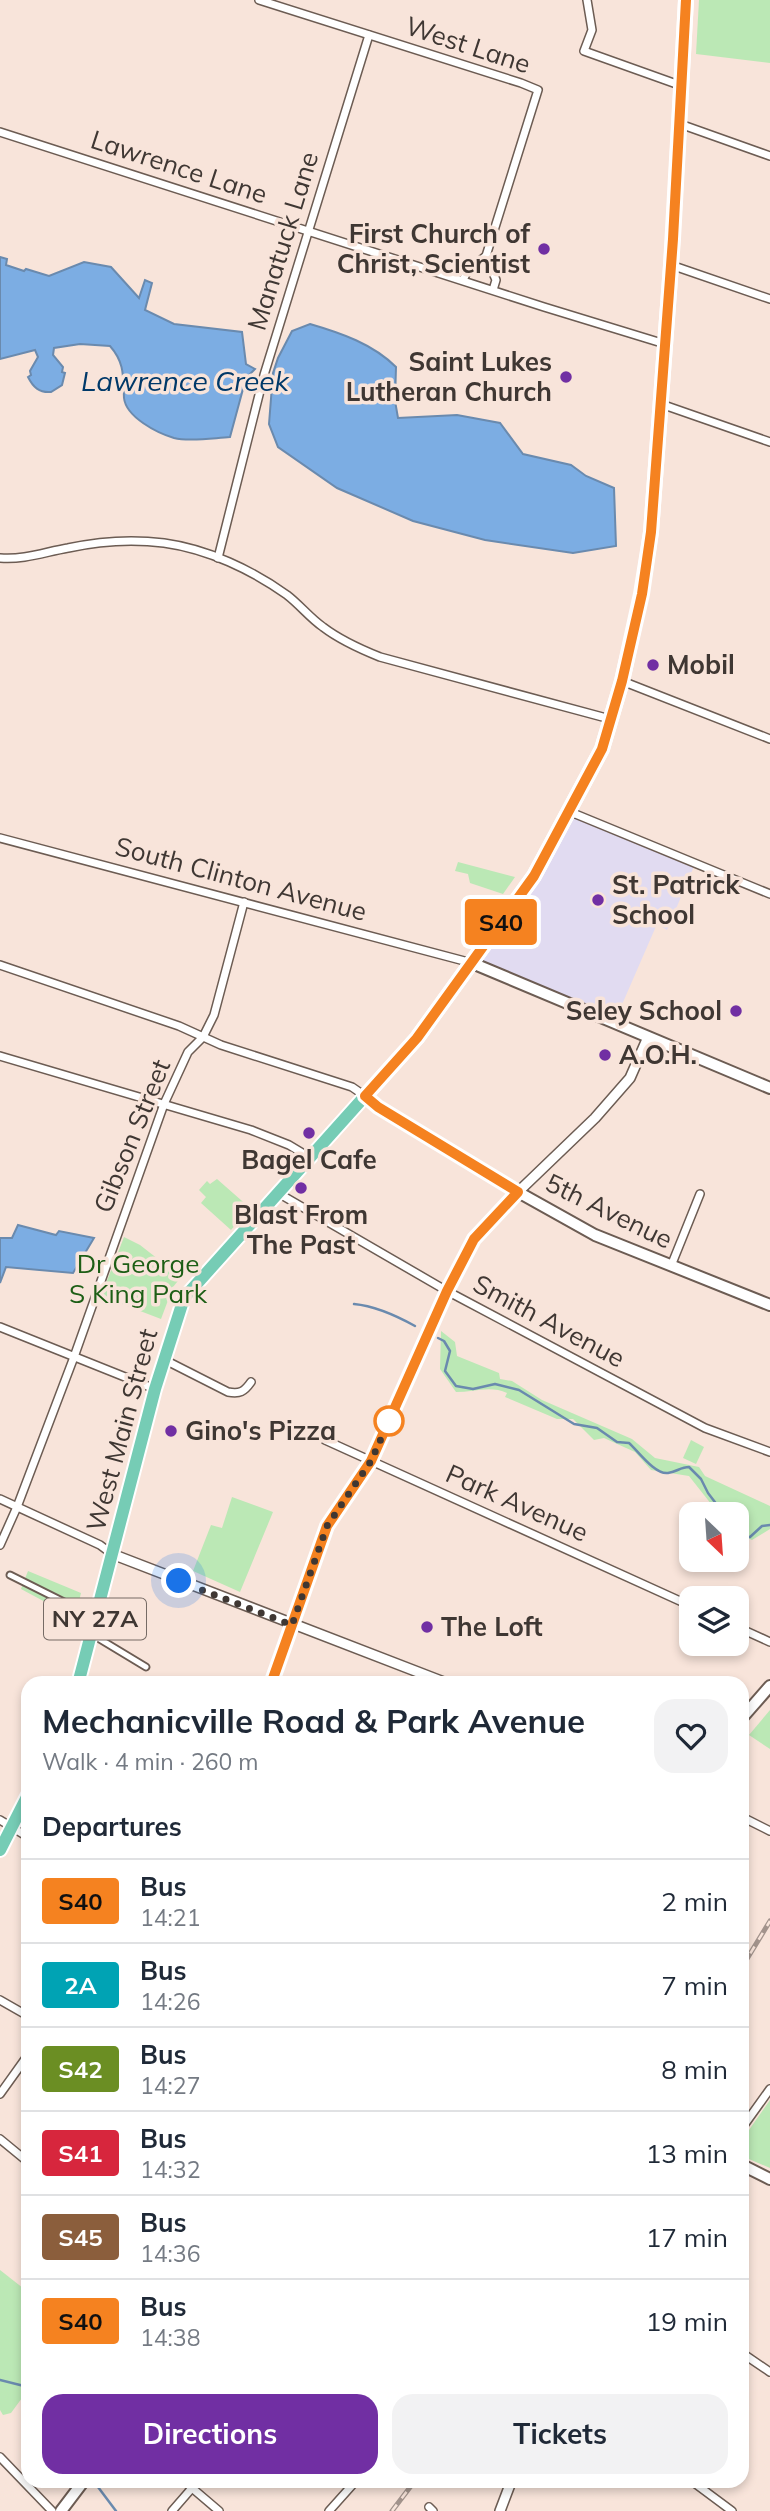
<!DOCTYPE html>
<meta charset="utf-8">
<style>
body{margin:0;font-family:Mulish,sans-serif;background:#f2f2f3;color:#1f2937;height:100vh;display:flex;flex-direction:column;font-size:26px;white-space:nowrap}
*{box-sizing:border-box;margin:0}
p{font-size:23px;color:#747a83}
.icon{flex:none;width:38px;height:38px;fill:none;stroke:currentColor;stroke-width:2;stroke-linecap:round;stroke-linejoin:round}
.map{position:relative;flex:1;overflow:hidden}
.drawer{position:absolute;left:21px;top:1676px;width:728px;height:812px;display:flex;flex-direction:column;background:#fff;border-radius:21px;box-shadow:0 4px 10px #0003}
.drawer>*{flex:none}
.badge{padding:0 14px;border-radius:5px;font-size:24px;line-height:46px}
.needle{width:46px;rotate:155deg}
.tools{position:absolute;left:679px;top:1502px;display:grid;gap:14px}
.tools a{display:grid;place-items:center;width:70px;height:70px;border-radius:14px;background:#fff;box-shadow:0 4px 10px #0003;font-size:35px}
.you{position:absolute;width:35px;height:35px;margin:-18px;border:5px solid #fff;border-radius:50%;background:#1a73e8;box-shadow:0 0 0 10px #1a73e833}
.map>.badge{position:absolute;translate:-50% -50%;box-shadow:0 0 0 4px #fff}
h2{padding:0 21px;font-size:26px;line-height:63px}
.round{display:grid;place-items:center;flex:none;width:74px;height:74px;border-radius:21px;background:#f2f2f3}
.headline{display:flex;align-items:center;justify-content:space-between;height:119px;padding:0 21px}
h1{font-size:33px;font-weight:700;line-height:52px}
.cta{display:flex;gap:14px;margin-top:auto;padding:14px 21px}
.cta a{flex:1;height:80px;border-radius:21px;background:#712fa3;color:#fff;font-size:28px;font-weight:700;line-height:80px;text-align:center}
.cta a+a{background:#f2f2f3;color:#1f2937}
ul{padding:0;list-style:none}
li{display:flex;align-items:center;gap:21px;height:84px;padding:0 21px;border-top:2px solid #e0e1e3}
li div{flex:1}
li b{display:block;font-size:26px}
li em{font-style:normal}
li .badge{min-width:77px;font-weight:700;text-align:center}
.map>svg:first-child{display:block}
</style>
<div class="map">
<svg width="770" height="2511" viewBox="0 0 770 2511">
<rect width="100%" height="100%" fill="#f8e4da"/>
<path fill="#e1dbf1" d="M568,811L695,864L667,930L657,924L614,1023L472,963L534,876Z"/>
<g fill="#bbe8b5">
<path d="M699,0H770V63L696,54Z"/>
<path d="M458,862L515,877L503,894L470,883L468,874L455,871Z"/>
<path d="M217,1179L250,1208L231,1230L201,1203L206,1197L199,1190L207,1181L210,1184Z"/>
<path d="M124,1237L140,1245L181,1277L173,1287L161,1319L101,1296Z"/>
<path d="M441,1331L455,1342L457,1356L499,1373L500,1379L512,1381L542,1400L632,1439L655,1458L699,1467L705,1476L770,1506V1529L752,1540L737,1533V1514H719L689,1476L651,1470L635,1452L604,1438L594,1440L573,1419H557L505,1397L507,1393C491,1385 473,1392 456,1392L440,1369Z"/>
<path d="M691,1440L704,1447L696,1464L683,1458Z"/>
<path d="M232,1497L273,1512L240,1592L193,1571L211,1525L222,1528Z"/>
<path d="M28,1571L81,1593L75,1618L21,1589Z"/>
<path d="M770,1710V1749L749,1735Z"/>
<path d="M770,2100V2168L742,2156V2140Z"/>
<path d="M0,2270L28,2292V2400L22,2398L11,2413L3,2415L0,2410Z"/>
</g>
<g fill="#7cade3" stroke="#6a8aae" stroke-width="2">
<path d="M0,257L7,259L6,265L24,271L26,269L49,276L84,262L111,267L139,298L145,280L152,283L145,310L174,324L242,332L246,364L255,369L246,378L230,437C213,438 190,442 174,438C157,433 126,417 124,398C123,377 125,363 110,346L80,344L54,348L53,355L63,367L62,372L65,373L62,385L51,392C39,393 33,387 28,377L31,375L30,371L38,357L35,350L0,359Z"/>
<path d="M310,324C341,333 373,344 396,367L395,401L398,418L457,415L500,423L523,454L571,465L586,476L614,488L616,546L573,553L485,540L413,521L337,488L278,447L269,424L273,373L278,358L292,331Z"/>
<path d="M18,1225L56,1235L59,1231L94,1238L73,1273L6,1267L0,1283V1238H12Z"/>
</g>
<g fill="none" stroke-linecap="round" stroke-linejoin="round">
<g stroke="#6a8aae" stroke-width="2.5">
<path d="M354,1304C375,1306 397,1316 415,1326"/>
<path d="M438,1338L444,1341L450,1351L445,1371L456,1386L473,1389L495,1384L519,1390L574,1424L597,1428L617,1442L629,1443C638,1451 655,1475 668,1473C676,1472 681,1467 689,1467L701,1479L708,1493L724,1514"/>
<path d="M737,1533L743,1537H750L762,1526L770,1525"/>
<path d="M0,2380L28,2387"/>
<path d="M98,2487L116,2511"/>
</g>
<g stroke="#6c5c53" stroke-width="9">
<g id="pedestrian">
<path d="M10,1575L80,1610"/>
<path d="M98,1638L146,1667"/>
</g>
</g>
<g stroke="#6c5c53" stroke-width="10">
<g id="minor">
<path d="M259,0L521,83L538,90L486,256L468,270L463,280"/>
<path d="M587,0L592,30L584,51L682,86"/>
<path d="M680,124L770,156"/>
<path d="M0,132L544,307L665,344"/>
<path d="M486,256L496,280L493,290"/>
<path d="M671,265L770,299"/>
<path d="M661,404L770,442"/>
<path d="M0,558C24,560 45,552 68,548C100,541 133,539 164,543C208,549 252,570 287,595C300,605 310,618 323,627C340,640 360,649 380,657L610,719"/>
<path d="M218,558L264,375L369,35"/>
<path d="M622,681L770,739"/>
<path d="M568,811L770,894"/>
<path d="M0,838L472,963"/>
<path d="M0,965L179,1026L221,1045L352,1087L365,1096"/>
<path d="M0,1056L251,1130L289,1145L309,1157"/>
<path d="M278,1193L447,1291L705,1428L770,1452"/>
<path d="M671,1266L700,1194"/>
<path d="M0,1327L155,1389"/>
<path d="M163,1359L228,1392C240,1394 244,1392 251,1382"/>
<path d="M325,1440L691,1606"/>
<path d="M0,1499L100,1545L112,1554"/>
<path d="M0,1545L17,1507L74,1357L164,1104L188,1052L203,1037L214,1015L244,902"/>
<path d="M737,1627L770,1642"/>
<path d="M742,1817L770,1831"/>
<path d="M0,1820L28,1837"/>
<path d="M0,2000L28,2016"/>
<path d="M0,2094L28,2055"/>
<path d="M742,2128L770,2089"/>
<path d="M0,2139L28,2162"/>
<path d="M742,2353L770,2372"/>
<path d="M0,2457L52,2511"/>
<path d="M185,2482L219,2511"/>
<path d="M693,2482L732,2511"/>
<path d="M429,2507L433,2511"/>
<path d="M172,2511L192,2488"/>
<path d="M329,2511L355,2482"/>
</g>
</g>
<g stroke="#6c5c53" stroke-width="12">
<g id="tertiary">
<path d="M112,1554L449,1684"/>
<path d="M271,1684L327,1526L371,1461L447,1291L474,1239L518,1192L595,1118L630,1078L648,1037"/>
<path d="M500,2511L511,2482"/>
</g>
</g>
<g stroke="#6c5c53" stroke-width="14">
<g id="secondary">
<path d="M472,963L770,1088"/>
<path d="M365,1096L378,1107L518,1192L595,1235L770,1305"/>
<path d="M742,1718L770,1686"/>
<path d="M742,2165L770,2179"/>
<path d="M61,2511L83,2482"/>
</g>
</g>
<g stroke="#fff" stroke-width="16">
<g id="primary">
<path d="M78,1684L155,1389L184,1298L417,1038L534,876L602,749L622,681L641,594L651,532L671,265L686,0"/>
<path d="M0,1850L28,1795"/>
</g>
</g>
<use href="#pedestrian" stroke="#fff" stroke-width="5"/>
<use href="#minor" stroke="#fff" stroke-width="7"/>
<use href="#tertiary" stroke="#fff" stroke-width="9"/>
<use href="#secondary" stroke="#fff" stroke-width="10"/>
<use href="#primary" stroke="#76ccb5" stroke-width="12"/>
<g stroke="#a2938c" stroke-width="5">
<g id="rail">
<path d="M742,1967L770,1921"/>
<path d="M392,2511L414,2482"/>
</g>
</g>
<use href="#rail" stroke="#f8e4da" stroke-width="2.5" stroke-dasharray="8" stroke-linecap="butt"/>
</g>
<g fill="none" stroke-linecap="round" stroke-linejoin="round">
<g stroke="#fff" stroke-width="16">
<path id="line" d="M271,1684L327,1526L371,1461L447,1291L474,1239L518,1192L378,1107L365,1096L417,1038L534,876L602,749L622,681L642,594L651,532L673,239L686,0"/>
</g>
<use href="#line" stroke="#f58220" stroke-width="10"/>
<path stroke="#3f3733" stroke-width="7" stroke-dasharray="0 12.6" d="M179,1581L292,1625L327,1526L371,1461L389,1421"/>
</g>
<g fill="#712fa3" stroke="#f8e4da" stroke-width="2.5">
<circle cx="544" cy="249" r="7"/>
<circle cx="566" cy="377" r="7"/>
<circle cx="653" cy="665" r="7"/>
<circle cx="598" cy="900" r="7"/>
<circle cx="736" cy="1011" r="7"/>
<circle cx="605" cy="1055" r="7"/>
<circle cx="309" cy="1133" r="7"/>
<circle cx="301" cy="1188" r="7"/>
<circle cx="171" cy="1431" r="7"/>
<circle cx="427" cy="1627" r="7"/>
</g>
<circle fill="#fff" stroke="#f58220" stroke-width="3.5" cx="389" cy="1421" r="14"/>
<g text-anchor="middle" stroke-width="7" stroke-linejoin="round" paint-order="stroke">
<rect fill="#f8e4da" stroke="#766b65" stroke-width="2" x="44" y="1598.5" width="102" height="41" rx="5"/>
<g font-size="24" font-weight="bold" fill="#3f3733">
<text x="95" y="1627">NY 27A</text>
</g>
<g font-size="26" fill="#3f3733" stroke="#f8e4da">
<text transform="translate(468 45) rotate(18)" y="9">West Lane</text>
<text transform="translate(179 167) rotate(18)" y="9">Lawrence Lane</text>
<text transform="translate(283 241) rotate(-73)" y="9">Manatuck Lane</text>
<text transform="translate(241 879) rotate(15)" y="9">South Clinton Avenue</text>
<text transform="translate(132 1136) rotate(-68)" y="9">Gibson Street</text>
<text transform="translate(609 1211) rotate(26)" y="9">5th Avenue</text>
<text transform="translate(549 1321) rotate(28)" y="9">Smith Avenue</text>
<text transform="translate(122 1430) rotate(-75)" y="9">West Main Street</text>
<text transform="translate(517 1503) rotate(24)" y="9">Park Avenue</text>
</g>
<g font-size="26" font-weight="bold" fill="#3f3733" stroke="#f8e4da" text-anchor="start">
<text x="530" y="243" text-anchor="end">First Church of<tspan x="530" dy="30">Christ, Scientist</tspan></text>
<text x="552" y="371" text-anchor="end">Saint Lukes<tspan x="552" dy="30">Lutheran Church</tspan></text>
<text x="667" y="674">Mobil</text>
<text x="612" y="894">St. Patrick<tspan x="612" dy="30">School</tspan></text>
<text x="722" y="1020" text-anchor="end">Seley School</text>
<text x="619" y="1064">A.O.H.</text>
<text x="309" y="1169" text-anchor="middle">Bagel Cafe</text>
<text x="301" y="1224" text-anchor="middle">Blast From<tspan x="301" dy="30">The Past</tspan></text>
<text x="185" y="1440">Gino's Pizza</text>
<text x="441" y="1636">The Loft</text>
</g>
<g font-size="26" fill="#1d5e15" stroke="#f8e4da">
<text x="138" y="1273">Dr George<tspan x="138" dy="30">S King Park</tspan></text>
</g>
<g font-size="28" font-style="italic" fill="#003969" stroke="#f8e4da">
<text x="185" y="391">Lawrence Creek</text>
</g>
</g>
</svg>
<div class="tools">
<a><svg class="needle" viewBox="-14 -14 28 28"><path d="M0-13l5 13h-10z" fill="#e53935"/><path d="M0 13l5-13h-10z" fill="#747a83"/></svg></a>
<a><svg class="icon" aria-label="layers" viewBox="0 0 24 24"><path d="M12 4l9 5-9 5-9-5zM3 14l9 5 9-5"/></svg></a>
</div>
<div class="you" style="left:179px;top:1581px"></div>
<b class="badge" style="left:501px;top:922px;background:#f58220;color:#111">S40</b>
<section class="drawer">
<div class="headline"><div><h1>Mechanicville Road &amp; Park Avenue</h1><p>Walk · 4 min · 260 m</p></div><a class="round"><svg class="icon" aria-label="heart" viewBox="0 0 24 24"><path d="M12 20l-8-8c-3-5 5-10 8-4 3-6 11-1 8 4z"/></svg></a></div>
<h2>Departures</h2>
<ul>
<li><span class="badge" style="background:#f58220;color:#111">S40</span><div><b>Bus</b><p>14:21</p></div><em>2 min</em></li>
<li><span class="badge" style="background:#00a3b4;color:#fff">2A</span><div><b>Bus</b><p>14:26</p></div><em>7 min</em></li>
<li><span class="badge" style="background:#6b8e23;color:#fff">S42</span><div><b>Bus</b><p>14:27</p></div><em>8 min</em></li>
<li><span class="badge" style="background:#d7263d;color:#fff">S41</span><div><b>Bus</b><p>14:32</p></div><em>13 min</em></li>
<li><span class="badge" style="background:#8b5e3c;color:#fff">S45</span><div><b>Bus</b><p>14:36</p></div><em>17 min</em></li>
<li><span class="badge" style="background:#f58220;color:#111">S40</span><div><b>Bus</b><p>14:38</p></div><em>19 min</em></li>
</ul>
<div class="cta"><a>Directions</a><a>Tickets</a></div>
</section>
</div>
